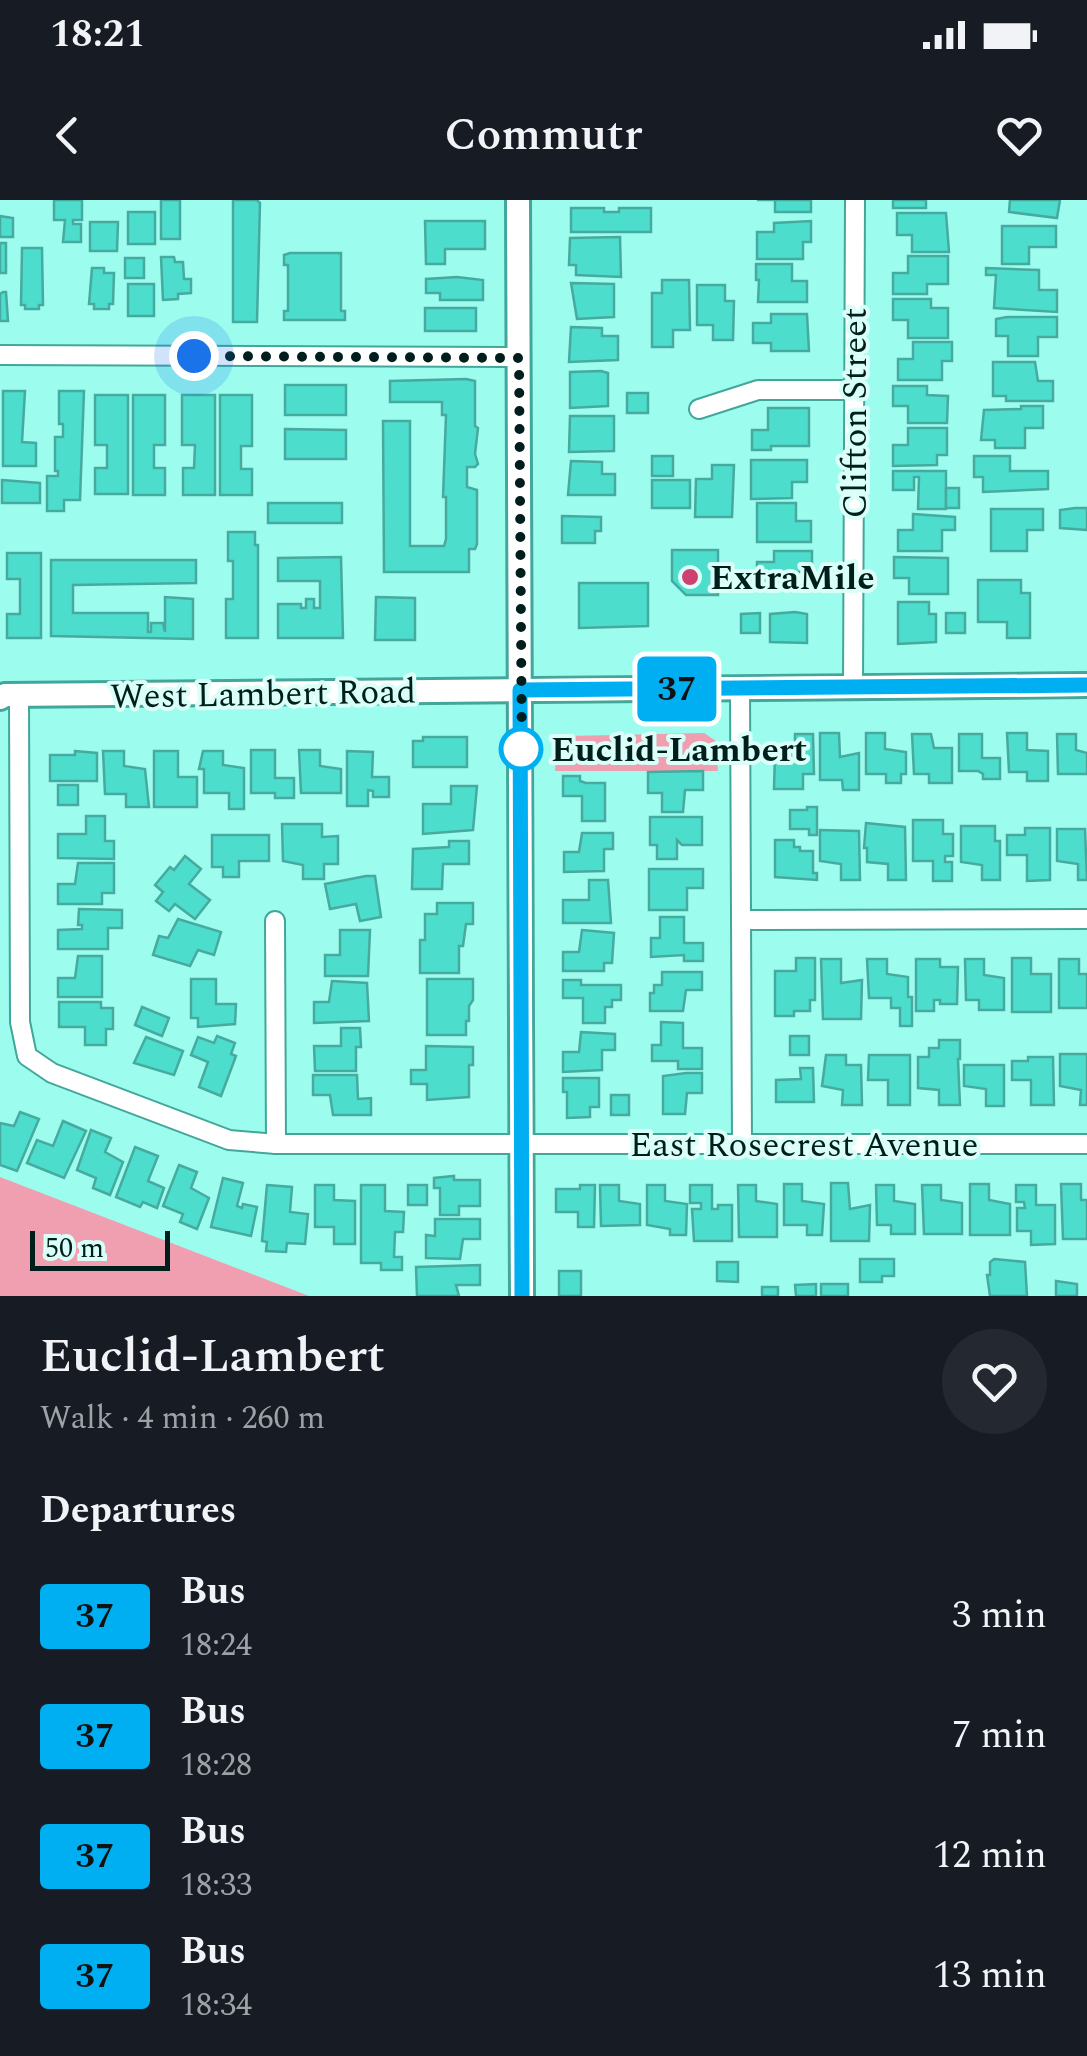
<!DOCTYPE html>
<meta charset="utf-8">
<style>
body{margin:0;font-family:Spectral,serif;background:#242831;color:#f1f3f6;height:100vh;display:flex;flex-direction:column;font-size:38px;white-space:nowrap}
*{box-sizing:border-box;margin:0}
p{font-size:32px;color:#9ea1a6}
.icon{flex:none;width:55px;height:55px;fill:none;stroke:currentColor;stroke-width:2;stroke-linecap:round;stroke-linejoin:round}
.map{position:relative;height:1096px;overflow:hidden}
.side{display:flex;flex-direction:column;background:#171b24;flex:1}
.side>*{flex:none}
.badge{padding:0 20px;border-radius:8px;font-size:35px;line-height:65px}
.scale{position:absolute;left:30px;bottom:25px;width:140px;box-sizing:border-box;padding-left:10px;border:5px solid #001e1b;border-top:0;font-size:28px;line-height:35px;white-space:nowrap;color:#001e1b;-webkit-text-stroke:8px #dafef8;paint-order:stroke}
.you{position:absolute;width:50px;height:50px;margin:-25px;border:8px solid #fff;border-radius:50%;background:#1a73e8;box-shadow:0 0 0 15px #1a73e833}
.map>.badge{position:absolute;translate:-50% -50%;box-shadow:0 0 0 5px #fff}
h2{padding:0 40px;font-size:38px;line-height:90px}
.round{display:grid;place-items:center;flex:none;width:105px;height:105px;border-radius:52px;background:#242831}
.head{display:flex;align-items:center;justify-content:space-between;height:170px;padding:0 40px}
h1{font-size:48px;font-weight:600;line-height:75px}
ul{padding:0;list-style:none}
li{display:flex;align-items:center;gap:30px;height:120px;padding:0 40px}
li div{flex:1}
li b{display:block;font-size:38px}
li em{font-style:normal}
li .badge{min-width:110px;font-weight:700;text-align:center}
.status{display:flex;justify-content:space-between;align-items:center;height:70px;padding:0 50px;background:#171b24;direction:ltr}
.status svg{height:28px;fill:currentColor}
header{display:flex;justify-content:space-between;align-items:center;height:130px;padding:0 40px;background:#171b24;font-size:45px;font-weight:600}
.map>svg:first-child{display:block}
</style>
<div class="status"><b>18:21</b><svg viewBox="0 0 49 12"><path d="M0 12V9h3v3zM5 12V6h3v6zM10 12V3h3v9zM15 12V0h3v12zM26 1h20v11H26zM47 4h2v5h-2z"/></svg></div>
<header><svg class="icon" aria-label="back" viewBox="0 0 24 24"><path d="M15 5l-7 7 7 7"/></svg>Commutr<svg class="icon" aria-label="heart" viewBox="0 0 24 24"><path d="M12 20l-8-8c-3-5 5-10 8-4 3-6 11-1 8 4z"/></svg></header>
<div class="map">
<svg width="1087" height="1096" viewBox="0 0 1087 1096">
<rect width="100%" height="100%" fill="#9cfdef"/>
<g fill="#f09fb1">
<path d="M704,533L716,541L718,571H555L557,546L568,536Z"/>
<path d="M0,977L309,1096H0Z"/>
</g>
<g fill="#4cddcd" stroke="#47aa9e" stroke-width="2.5">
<path d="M54,0H82V20H73V24H81V42H63L65,20H54Z"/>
<rect x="161" y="0" width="19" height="39"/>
<path d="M233,0H257L260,3L257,122H233Z"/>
<path d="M757,0H811V12H775V0Z"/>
<rect x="893" y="0" width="33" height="8"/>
<path d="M1010,0H1060L1057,18L1009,12Z"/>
<path d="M571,8H604V12H619V8H651V32H571Z"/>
<rect x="128" y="12" width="27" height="32"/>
<path d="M897,13H946L949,52H912V35H897Z"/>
<path d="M0,16L13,18V37H0Z"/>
<path d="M425,21H485V49H445V64H426Z"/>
<path d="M811,21V42H803V59H757V32H774V23Z"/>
<path d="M90,22H118L117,51H90Z"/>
<path d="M1002,26H1056V47H1029V64H1002Z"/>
<path d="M620,37L621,77L576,75V65H569L570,38Z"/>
<rect x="0" y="43" width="6" height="30"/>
<path d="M22,48H42L43,105H39V109H25V105H21Z"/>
<path d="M290,53H341V111H345V120H284V111H288V65H284V55Z"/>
<path d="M908,56H948V84H927V94H893V73H908Z"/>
<path d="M161,57H174L175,62H183L184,79H191V93L178,94V99L163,100Z"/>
<rect x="125" y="58" width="19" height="20"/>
<path d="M756,64H792V81H807V102H758L759,80H756Z"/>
<path d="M92,68H104V73H114L113,104H109V109H94V104H89Z"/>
<path d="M986,68L1039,70V90H1057V112L994,108L996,75H986Z"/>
<path d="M457,77L483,80V100H440V93H426V79Z"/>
<path d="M662,80H689L690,130H673V147H652V93H662Z"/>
<path d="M571,83L614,84V117L577,119Z"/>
<rect x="128" y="84" width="26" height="32"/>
<path d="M697,85H725V101H734L733,140H713V125H697Z"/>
<path d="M3,92H6L8,121H0V94Z"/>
<path d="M893,99H931V108H948V138H908V120H893Z"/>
<rect x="425" y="108" width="51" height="23"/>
<path d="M771,114H807L809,151H771V143H753V123H771Z"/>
<path d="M1007,117H1057V137H1038V156H1008V136H996V119Z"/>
<path d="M571,127L602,128V136H618V160L569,162Z"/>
<path d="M913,142H952V161H942V180H898V159H913Z"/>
<path d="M993,162H1035L1038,181H1053V201H1006V196H993Z"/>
<path d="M601,171L608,173V206L570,208V172Z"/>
<path d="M466,179L475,181V226L478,228L475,254L478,264L475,267H467V287L477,290V344L475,349H469V372H384L383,221H410V346H444L446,339V297H443L446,215H442V202H390V181Z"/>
<rect x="285" y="185" width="61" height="30"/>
<path d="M893,186H927V195L948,196L947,223H908V206H893Z"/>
<path d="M3,191H25L22,242L36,243V266H3Z"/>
<path d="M59,191H84L80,300H64V311H47V276H58V271H55V237H63V224H59Z"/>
<rect x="627" y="193" width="21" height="20"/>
<path d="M95,195H128V294H95V268H107V245H95Z"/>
<path d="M133,195H165V245H154V268H165V295H133Z"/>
<path d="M182,195H215V295H183V268H194L195,245H182Z"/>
<path d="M220,195H252V246H241V269H252V295H220Z"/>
<path d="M1021,206H1043V228H1025V248H995V240H981L984,210L1021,209Z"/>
<path d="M768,208H809V246H771V250H752V230H768Z"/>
<path d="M570,216H614V251L569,252Z"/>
<path d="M908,228H947V255H937V265L893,266V245H908Z"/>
<path d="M285,229L346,230V259H285Z"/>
<rect x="652" y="256" width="21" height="20"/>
<path d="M974,256H1010V271H1048V289L983,292V277H974Z"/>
<path d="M751,260H807V282H792V298L751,299Z"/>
<path d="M571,261L602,262V274H615V295H568Z"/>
<path d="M712,265H734L732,317H695L696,279H712Z"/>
<path d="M893,271H946V309H918L919,277H914V290H893Z"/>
<path d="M2,280L40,283V303H2Z"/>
<rect x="652" y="280" width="38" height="28"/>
<rect x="946" y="288" width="13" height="20"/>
<rect x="268" y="303" width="74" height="20"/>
<path d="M757,303H796V321H811V342H757Z"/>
<path d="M1075,308H1087V330L1060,328V310Z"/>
<path d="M991,309H1043V330H1027V351H991Z"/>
<path d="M913,314L955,317V330H942V351H898V330H913Z"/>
<path d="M562,316L601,317V331H595V343H562Z"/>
<path d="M228,332H255V345H258V438H226V399H233V361H228Z"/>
<path d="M672,350H718V395H686L672,381Z"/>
<path d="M774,351H812V372H796L797,389H757V362H774Z"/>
<path d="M7,353H41V438H7V414H20V379H7Z"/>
<path d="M341,357L343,438H278V404H301V408H306V399H314V408H320V381H278V358Z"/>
<path d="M894,357L948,358V394H909V378H894Z"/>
<path d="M51,360H196V383L73,385V413H148V432H151V423H163L165,432V397L193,399V439L51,436Z"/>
<path d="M978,380H1021V393H1030V438H1007V422H978Z"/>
<path d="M579,383H648V426L579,428Z"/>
<path d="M376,397L415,398V440H375Z"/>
<path d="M898,402H929V414H936V442L898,444Z"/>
<path d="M795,412L807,414V443L770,442V414Z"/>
<path d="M760,413V433H741V414Z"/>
<rect x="946" y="413" width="19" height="20"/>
<path d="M820,533H839L840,557L859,553V590H843L842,580H820Z"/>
<path d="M866,533H885V549L906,552V574H901V583H886V574H866Z"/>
<path d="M1007,533H1027V550L1048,551V581H1027V572H1009Z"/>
<path d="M795,534H813L814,574H803V589H774L775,553L795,550Z"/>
<path d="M912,534H931L934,548H952V583H929V574H914Z"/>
<path d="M959,534H982V558H1000V579H983V574L978,571H959Z"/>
<path d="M1057,534H1076V550L1087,553V574H1058Z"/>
<path d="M423,537H467V567H413V541H423Z"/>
<path d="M251,550H275V578H294V598H275V593H251Z"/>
<path d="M299,550H320V566L341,569V593H301Z"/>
<path d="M75,551L97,553V581H50V555H75Z"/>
<path d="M103,551H124V566L145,569L149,607H126V594H105Z"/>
<path d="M154,551H178V577H197V607H154Z"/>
<path d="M203,551H223V565L244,568V609H229V593H204V569H199Z"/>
<path d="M347,551L373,552L372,577H389V597H373V591L368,590V606H347Z"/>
<path d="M703,571V590H685L683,612H662V593H648V572Z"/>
<path d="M563,576H580V581L586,583H605V621H582V596H563Z"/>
<rect x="58" y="585" width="20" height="20"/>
<path d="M451,586H477L473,630L423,634V604H451Z"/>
<path d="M807,607H817V635H809V629H790V610H807Z"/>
<path d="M86,616H105V641H114V659L58,658V634H86Z"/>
<path d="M650,617H702V645H682L677,640V659H657V645H650Z"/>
<path d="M913,620H943V634H953V656H945V662H952V681H933V661H913Z"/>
<path d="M866,623L905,627L906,680H888V664L867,662V648H864Z"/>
<path d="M282,624H322V637L338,636V664H324V679H303V665L283,661Z"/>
<path d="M961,626H995V641H1000V680H982V665L961,662Z"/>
<path d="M1025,628H1050V680L1027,681V655H1007V635H1025Z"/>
<path d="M1057,629H1085L1087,680H1078V664L1057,661Z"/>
<path d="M820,630L859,631L860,680H841V664L820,661Z"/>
<path d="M582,633H613V649H604V671L564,672V652H579Z"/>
<path d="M212,635H269V661H239V677H223V667H212Z"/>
<path d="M775,640H794V647H800V651H813V673H817V680L775,677Z"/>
<path d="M449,641H469V664H443L442,689H412L413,649L449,647Z"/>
<path d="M185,656L201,669L189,684L210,700L195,719L175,704L169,711L156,701L163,692L155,685L170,667L174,670Z"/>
<path d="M78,663H114V693H102V704H58V684H75Z"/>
<path d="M649,669H703V688H687V710H649Z"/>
<path d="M366,676H375L381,717L360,721L356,704L330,709L325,684Z"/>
<path d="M589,680H608L611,723H563V700H589Z"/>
<path d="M437,703H473V724H466L463,746H459V773H420V740H425V714H437Z"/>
<path d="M79,709L122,710V728H108V749H58V730L82,729V725H78Z"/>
<path d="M660,717H684V743H703V761H684V755L651,757V738H660Z"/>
<path d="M178,719L221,732L214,755L198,750L190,766L153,755L159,736L168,738Z"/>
<path d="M340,730H370L368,776H325V755H340Z"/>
<path d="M582,730L614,733L612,763H604V771H563V752H579Z"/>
<path d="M78,756H102V797H58V778H75Z"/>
<path d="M796,758H815V800H810V811H794V816H775V771H796Z"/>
<path d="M1012,758H1031V774H1051V812H1012Z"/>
<path d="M821,759H841V783L862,780L861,819H823Z"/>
<path d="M867,759H887V774L908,777V797H912V826H900V808H891V798H869Z"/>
<path d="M916,759H940V767H958L957,804H940V800H934V811H916Z"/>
<path d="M965,759H984V775L1004,778V810H979V800H966Z"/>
<path d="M1059,759H1079V774H1087V808H1059Z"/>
<path d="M662,772H702V790H686L683,811H650V793H654V785H662Z"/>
<path d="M191,779H216V804H236L235,824L198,827V818H191Z"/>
<path d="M427,779H473V800L469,806V821H466V835H427Z"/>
<path d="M563,780H581V785H621V800H612V807H605V823H583V798H563Z"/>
<path d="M332,781L367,783L369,821L314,823V802H329Z"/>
<path d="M59,802H101V808H113V829H106V845H85V827H59Z"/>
<path d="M142,807L169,818L162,836L135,825Z"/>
<path d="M661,822L683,823V848H702V869H678V861H652V845H661Z"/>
<path d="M341,828H360L361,847H356V871H315L314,846H341Z"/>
<path d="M581,832L615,834V850H602V870L563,872V852H579Z"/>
<path d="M217,836L235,843L231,854L236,856L221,896L199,887L208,862L191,855L198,837L214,843Z"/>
<rect x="790" y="836" width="19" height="19"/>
<path d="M146,837L183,851L174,875L134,863Z"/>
<path d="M939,840H960V859H958L960,905H939V890L918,888V857H929V848H939Z"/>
<path d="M426,846L473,847V865H469V897L427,900V884H411V870H426Z"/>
<path d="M1060,854H1087V905H1080L1081,890L1060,886Z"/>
<path d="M826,855H846V865H861L862,905H842L843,890L822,886Z"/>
<path d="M869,855H910V905H888V880H868Z"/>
<path d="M1028,857H1053L1054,905H1031V880H1012V861H1028Z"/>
<path d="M964,865H1004V906H986V889L964,886Z"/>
<path d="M800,868H813L814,902H776V880L801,879Z"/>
<path d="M686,873H702V893H687L685,914H663V876Z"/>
<path d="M313,875H357L358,899L371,898V915H333L330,895H313Z"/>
<path d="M563,878H599V907H590V917L567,918V892H563Z"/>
<rect x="611" y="895" width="18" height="20"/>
<path d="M20,912L39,919L17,971L0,965V923L14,926Z"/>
<path d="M63,921L86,931L64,978L27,963L37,940L53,946Z"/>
<path d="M91,930L111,938L105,952L123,962L110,995L93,988L96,978L77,970Z"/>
<path d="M135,947L158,956L148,981L164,988L157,1008L143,1002L140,1007L116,997Z"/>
<path d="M179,965L197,972L191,988L209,998L197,1029L180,1022L183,1014L163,1006Z"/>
<path d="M454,976V980H480V1006H459V1015H440V988H434V978Z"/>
<path d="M223,978L243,983L237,1006L242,1008L243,1004L257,1007L251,1036L211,1027Z"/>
<path d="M831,983H848L850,1009L870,1005L869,1041H831Z"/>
<path d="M784,984H802V1001L824,1004L822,1035H807V1025H784Z"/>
<path d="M970,984H989V1000L1010,1004V1035H970Z"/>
<path d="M1061,984H1081V1000H1087V1039H1063Z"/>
<path d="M267,985L292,987L290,1012L308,1014L305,1044L287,1043L286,1052L266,1051L267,1042L262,1041Z"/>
<path d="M315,985H334V1000L355,1001V1044H334V1027H315Z"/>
<path d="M361,985H385V1011L404,1012L403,1032H395L394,1057H402V1070H381V1063H361Z"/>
<rect x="408" y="985" width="19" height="20"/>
<path d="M580,985H595L594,1027H578V1012H556V989H580Z"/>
<path d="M600,985H619V1001L640,1004V1025L601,1026Z"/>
<path d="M647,985H665V1001L687,1004L686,1035H670V1029L647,1025Z"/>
<path d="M690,985H712V1009H718V1005H732V1041H694L692,1009H701V1003H690Z"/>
<path d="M738,985H756V1001L777,1004V1037H739Z"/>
<path d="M876,985H894V1001L915,1004V1034H891V1025H877Z"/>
<path d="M922,985H941V1000L962,1003V1034H924Z"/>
<path d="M1016,985H1036V1005H1055V1044L1031,1045V1031H1017V1008H1025L1024,1002H1016Z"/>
<path d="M435,1019H480V1039H463L460,1059L426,1058V1035L435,1036Z"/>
<path d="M860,1059H894V1076H882V1082H860Z"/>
<path d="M994,1059L1025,1062L1027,1096H990L987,1075H990V1062Z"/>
<path d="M717,1062H738V1082L717,1081Z"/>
<path d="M480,1065V1085H456L459,1096H417L416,1067Z"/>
<rect x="559" y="1071" width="22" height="25"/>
<path d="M1056,1081L1077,1084V1096H1056Z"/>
<path d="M816,1084V1096H796L795,1085Z"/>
<rect x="821" y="1084" width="27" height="12"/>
<rect x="762" y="1087" width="16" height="9"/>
</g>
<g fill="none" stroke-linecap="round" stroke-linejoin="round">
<g stroke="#42a69a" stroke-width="22">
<g id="minor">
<path d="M0,155L519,157"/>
<path d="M699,209L758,190H854"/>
<path d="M853,487L855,0"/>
<path d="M740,488L742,944"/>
<path d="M19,495L20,822L27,856L52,873L229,940L276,944H1087"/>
<path d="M741,720L1087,719"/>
<path d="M275,721L276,944"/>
</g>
</g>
<g stroke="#42a69a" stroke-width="28">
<g id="secondary">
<path d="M518,0L522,1096"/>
<path d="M0,498L5,495L1087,485"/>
</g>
</g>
<use href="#minor" stroke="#fff" stroke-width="18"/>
<use href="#secondary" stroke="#fff" stroke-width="22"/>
</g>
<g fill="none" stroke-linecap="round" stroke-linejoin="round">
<g stroke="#fff" stroke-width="22">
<path id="line" d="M522,1096L520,490L1087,485"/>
</g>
<use href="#line" stroke="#00aff2" stroke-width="15"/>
<path stroke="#001e1b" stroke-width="10" stroke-dasharray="0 18" d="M194,156L519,158L522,563L521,549"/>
</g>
<circle fill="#ce4170" stroke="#dafef8" stroke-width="4" cx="690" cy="377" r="10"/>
<circle fill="#fff" stroke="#00aff2" stroke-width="5" cx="521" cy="549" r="20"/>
<g text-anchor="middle" stroke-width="8" stroke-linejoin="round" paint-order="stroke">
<g font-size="35" fill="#001e1b" stroke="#dafef8">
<text transform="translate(854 213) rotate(-90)" y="12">Clifton Street</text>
<text transform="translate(263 493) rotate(-1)" y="12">West Lambert Road</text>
<text x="804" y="956">East Rosecrest Avenue</text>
</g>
<g font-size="35" font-weight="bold" fill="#001e1b" stroke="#dafef8" text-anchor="start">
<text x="710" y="389">ExtraMile</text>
</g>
<g font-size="35" font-weight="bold" fill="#001e1b" stroke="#dafef8" text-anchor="start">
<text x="551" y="561">Euclid-Lambert</text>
</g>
</g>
</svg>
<div class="scale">50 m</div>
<div class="you" style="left:194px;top:156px"></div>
<b class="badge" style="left:677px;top:489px;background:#00aff2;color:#111">37</b>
</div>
<section class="side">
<div class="head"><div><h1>Euclid-Lambert</h1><p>Walk · 4 min · 260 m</p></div><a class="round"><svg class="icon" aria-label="heart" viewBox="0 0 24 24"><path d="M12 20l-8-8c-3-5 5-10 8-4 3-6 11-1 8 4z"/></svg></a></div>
<h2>Departures</h2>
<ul>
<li><span class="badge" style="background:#00aff2;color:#111">37</span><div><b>Bus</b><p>18:24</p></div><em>3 min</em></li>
<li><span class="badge" style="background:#00aff2;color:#111">37</span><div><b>Bus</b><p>18:28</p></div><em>7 min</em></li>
<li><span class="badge" style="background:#00aff2;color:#111">37</span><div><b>Bus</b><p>18:33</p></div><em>12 min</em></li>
<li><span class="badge" style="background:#00aff2;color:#111">37</span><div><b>Bus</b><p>18:34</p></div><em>13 min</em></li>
</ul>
</section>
